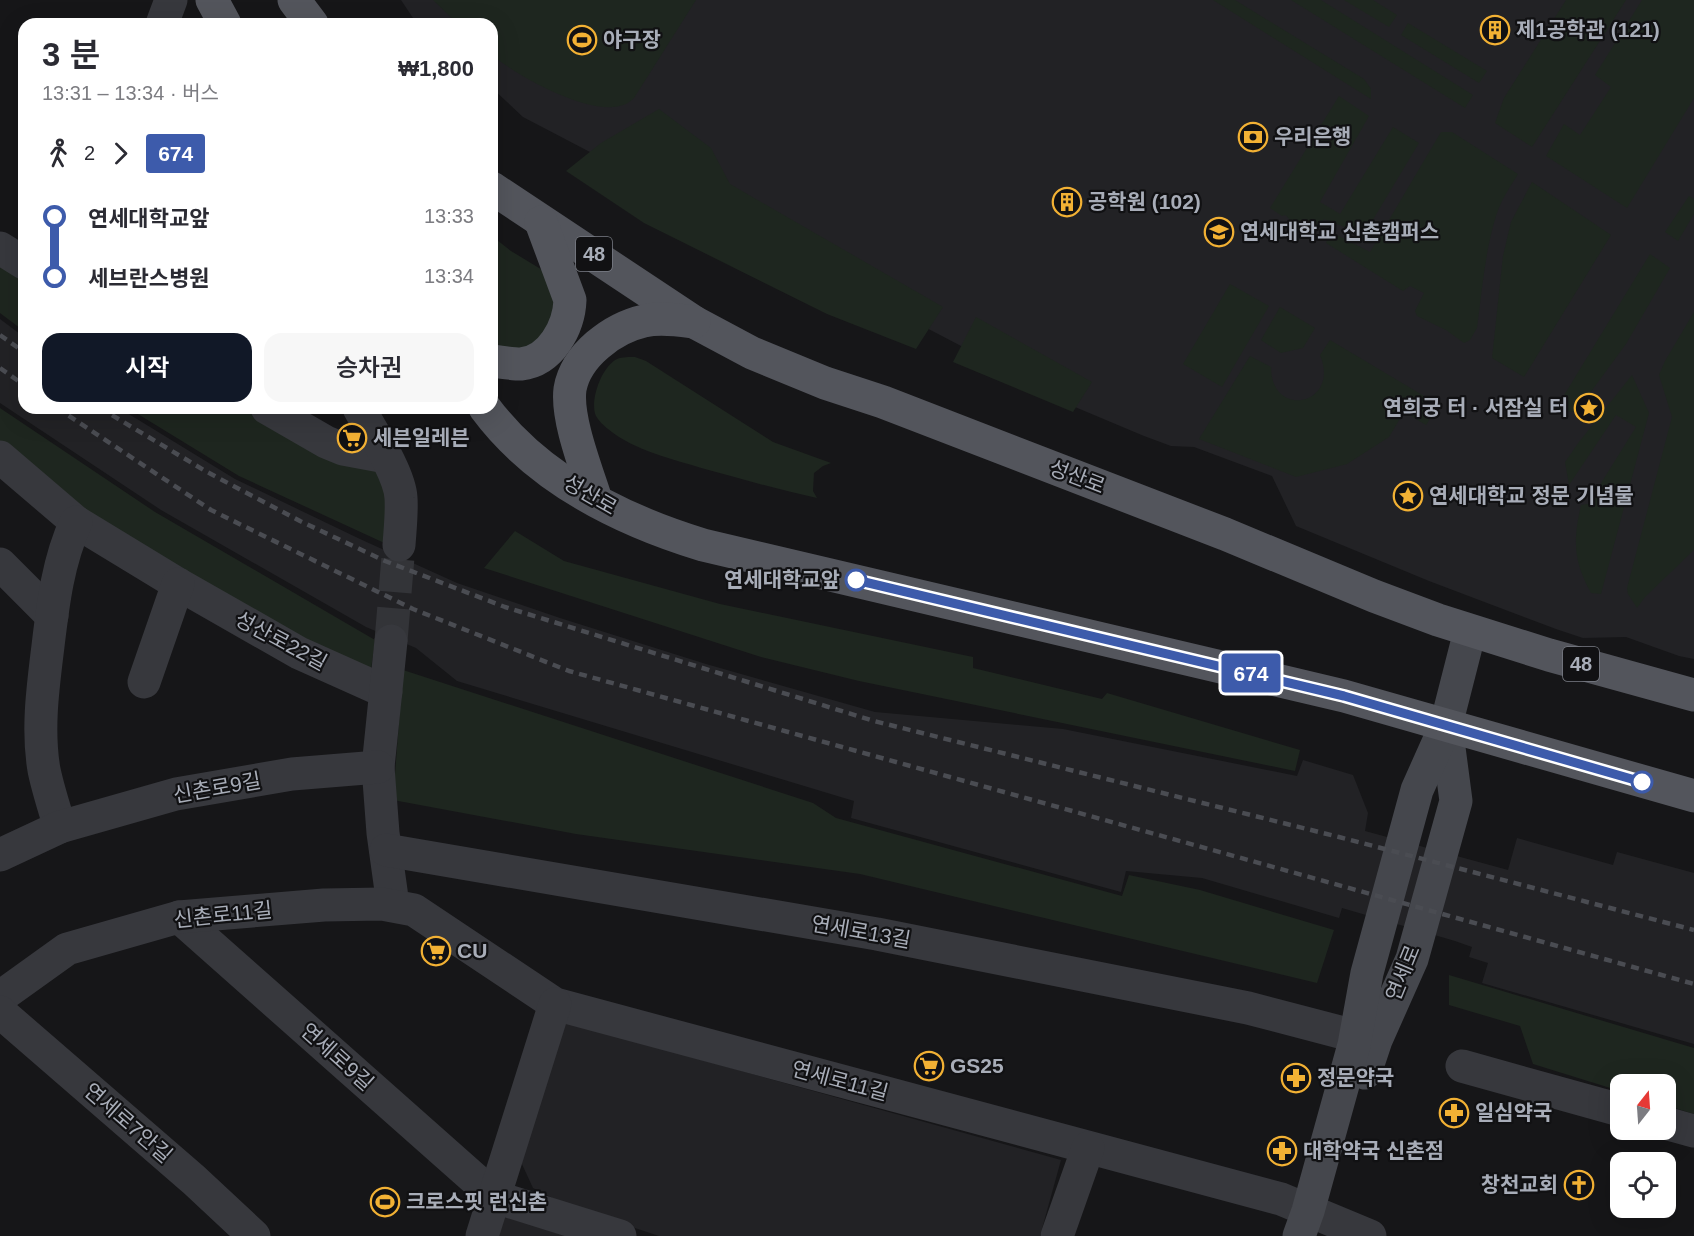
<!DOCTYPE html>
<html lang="ko">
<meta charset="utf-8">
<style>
body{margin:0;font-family:Arial,"Noto Sans KR",sans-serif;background:#f7f7f7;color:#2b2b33;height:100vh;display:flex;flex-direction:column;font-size:22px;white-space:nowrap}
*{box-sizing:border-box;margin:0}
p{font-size:20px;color:#7c7c81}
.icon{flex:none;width:33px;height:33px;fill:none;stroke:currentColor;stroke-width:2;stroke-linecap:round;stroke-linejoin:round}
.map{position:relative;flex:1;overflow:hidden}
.side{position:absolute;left:18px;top:18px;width:480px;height:396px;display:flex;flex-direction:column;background:#fff;border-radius:18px;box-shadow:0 6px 24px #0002}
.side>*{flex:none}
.badge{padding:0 12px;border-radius:4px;font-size:21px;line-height:39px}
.needle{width:39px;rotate:17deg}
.fabs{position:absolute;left:1610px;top:1074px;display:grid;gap:12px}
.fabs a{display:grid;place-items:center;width:66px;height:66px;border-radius:12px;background:#fff;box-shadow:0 6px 24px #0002;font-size:30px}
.map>.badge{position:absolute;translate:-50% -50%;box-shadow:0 0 0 3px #fff}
.legs{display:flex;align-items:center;gap:9px;height:66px;padding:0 24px;font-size:20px}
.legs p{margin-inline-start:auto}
.overview{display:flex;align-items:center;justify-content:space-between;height:102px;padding:0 24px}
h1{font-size:33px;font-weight:600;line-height:45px}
.button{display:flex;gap:12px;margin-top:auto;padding:12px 24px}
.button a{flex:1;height:69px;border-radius:18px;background:#111827;color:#fff;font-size:24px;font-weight:600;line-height:69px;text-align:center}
.button a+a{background:#f7f7f7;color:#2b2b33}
ul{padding:0 24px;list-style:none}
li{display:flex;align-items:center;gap:21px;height:60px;font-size:22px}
li i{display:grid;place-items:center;width:9px;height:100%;margin:0 8px;background:currentColor}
li i::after{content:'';width:15px;height:15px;margin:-8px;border:4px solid;border-radius:50%;background:#fff}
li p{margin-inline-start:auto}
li:first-child i{background:linear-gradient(#0000 50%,currentColor 0)}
li:last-child i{background:linear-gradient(currentColor 50%,#0000 0)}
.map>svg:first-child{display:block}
</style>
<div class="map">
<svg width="1694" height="1236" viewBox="0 0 1694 1236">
<rect width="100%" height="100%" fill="#161618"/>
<g fill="#222225">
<path d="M401,0H1694V659L1679,656L1626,637L1583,638L1556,629L1429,581L1296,526L1272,476L1194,447L1171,446L1144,436L1075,407L963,347L523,117L492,88V24H420L413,18Z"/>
<path d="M0,319L24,337V408H119L235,479L360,539L457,583L560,618L706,664L875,712L1063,729L1297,776L1303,760L1353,775L1368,813L1365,831L1508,870L1517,838L1613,865L1617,852L1694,873V1044L1482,983L1488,963L1469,957L1472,947L1455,941L1342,908L1339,918L1202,878L1126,871L1121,892L851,818L854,801L457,681L416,648L366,627L161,510L0,403Z"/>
<path d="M566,1022L1061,1160L1040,1236H659L566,1205L533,1188L521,1162Z"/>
<path d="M503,1210L586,1236H495Z"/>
</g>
<g fill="#1e261f">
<path d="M433,0H696L634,98C631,101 627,104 623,105C590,117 517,76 492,55V24H458Z"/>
<path d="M1213,0H1235L1364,79L1371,89V99Z"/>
<path d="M1291,0H1321L1473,95L1465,108Z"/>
<path d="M1344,0H1373L1397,15L1389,27Z"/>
<path d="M1566,0H1626L1532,147L1495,123L1504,98Z"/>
<path d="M1642,0H1694V98L1627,208L1546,156L1564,124L1580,135L1611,87L1595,75Z"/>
<path d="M1408,23L1487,71L1479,83L1401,35Z"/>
<path d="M1339,96L1369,116L1320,202L1340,214L1393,127L1419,143L1362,238L1347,228L1324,219L1315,234C1308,232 1300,231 1295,226C1290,223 1290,218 1285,215L1282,216L1270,208Z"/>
<path d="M659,109L711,148L730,184L943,307L916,349L827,314L644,223L566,171L601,143Z"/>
<path d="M1441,132H1452L1518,174C1510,187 1501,200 1496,216C1485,251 1482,291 1477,328L1470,340L1464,343L1446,330L1417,316L1415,311L1424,293L1410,286L1403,291L1326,243L1331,232L1370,252Z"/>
<path d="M1532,182L1611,235L1524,377L1492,358L1503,256L1511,222Z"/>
<path d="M1689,196L1694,199V214L1678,241L1665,232Z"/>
<path d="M492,236L511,251L544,271L552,278L557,318L528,353L495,347L492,342Z"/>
<path d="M1650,254L1670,268L1626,344L1582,404L1575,412L1567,411L1563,397Z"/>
<path d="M0,258L24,273V331L0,313Z"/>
<path d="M1230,284L1269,306L1222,387L1183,364Z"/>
<path d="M1280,307L1315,328L1303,348L1281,353L1261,340Z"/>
<path d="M1694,312V550L1645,597L1637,608L1628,594L1627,588L1672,417L1659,375L1665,361Z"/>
<path d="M976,317L1092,382L1073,412L953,362Z"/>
<path d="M1330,340L1439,405L1426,425L1404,412L1389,437L1347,464L1296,477L1199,439L1250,356L1271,367C1271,420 1341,405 1320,355Z"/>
<path d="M635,357L646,361L773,442L831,463L823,466L814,473L813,491L817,498C779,490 742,479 705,469C673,459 635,451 608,429C604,426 598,420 596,416C589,401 602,366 617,359C622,357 630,357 635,357Z"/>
<path d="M1632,375L1649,413L1601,594L1591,593C1573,560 1573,541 1581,505L1588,504L1636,427L1616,415L1569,485L1565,462L1579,442Z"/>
<path d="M0,408L155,512L375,640L370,677L100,523L0,448Z"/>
<path d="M128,408H250L330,453L381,466L393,547L239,476Z"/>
<path d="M515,531L564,561L720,604L973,657V668L1102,699L1107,693L1300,750L1295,771L859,681L761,657L484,568Z"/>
<path d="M403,670L813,803L836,818L1122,896L1129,875L1200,890L1334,930L1317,983L860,874L576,834L393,800Z"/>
<path d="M1449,975L1694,1048V1114L1665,1105V1084H1620V1091L1533,1064L1520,1026L1449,1005Z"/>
</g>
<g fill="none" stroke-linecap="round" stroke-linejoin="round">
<path stroke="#333438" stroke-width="33" stroke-dasharray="33 16" stroke-linecap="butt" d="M391,641L399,545"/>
<g stroke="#37383d" stroke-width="33">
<path d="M162,24L171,0"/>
<path d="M0,248L24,263"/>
<path d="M267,408L326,442L343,449L386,457"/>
<path d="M359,408C371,430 400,474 401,498C402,513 400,530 399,545"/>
<path d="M0,457L76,522L178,584L299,653L386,692"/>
<path d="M0,564L52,616"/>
<path d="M391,641L378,767L383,833L393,905"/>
<path d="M144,682L178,584"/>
<path d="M60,827C54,808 48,789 44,770C37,729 43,687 48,646C53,604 58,561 76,522"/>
<path d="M386,850L877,934L1248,1008L1355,1036"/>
<path d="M0,855L60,827L176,794L292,774L378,767"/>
<path d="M179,917L495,1197L620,1236"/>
<path d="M0,997L67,949L179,917L324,905L382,904L414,910L555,1004L1281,1199L1370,1236"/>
<path d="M0,1012L194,1180L254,1236"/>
<path d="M1462,1066L1620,1110"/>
<path d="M1665,1123L1694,1131"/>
<path d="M482,1236L555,1004"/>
<path d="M1057,1236L1088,1148"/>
</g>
<g stroke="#45474d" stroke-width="33">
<path d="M1365,1073L1376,1040L1412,959L1456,801L1446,725"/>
<path d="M1299,1236L1308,1211L1354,1045L1367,973L1417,790L1446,725L1470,631"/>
</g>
<g stroke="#53555c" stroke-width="33">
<path d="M212,0L225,24"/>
<path d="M294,0L312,24"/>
<path d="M492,188L694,322L752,353L825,383L883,402L1225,534L1374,596L1438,620L1549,655L1694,695"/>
<path d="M492,361C501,362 512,364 521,364C551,361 569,327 570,300L541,222"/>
<path d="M485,408C537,478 621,520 703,545L1344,696L1694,796"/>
<path d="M596,500C587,471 566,419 570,389C576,355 613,328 644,321C660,317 679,320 694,322"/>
</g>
<g stroke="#4a4c52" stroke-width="4.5" stroke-dasharray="8 6" stroke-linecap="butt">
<path d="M0,335L24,352"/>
<path d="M0,368L24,385"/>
<path d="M57,408L211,510L413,609L569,671L1694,984"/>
<path d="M100,408L207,472L300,521L385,561L505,607L874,721L1339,837L1694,930"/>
</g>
</g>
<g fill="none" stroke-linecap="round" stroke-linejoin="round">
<g stroke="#fff" stroke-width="14">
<path id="line-1" d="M856,580L1344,696L1642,782"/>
</g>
<use href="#line-1" stroke="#3d5bab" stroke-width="9"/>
</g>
<defs>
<g id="building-ring" transform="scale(1.5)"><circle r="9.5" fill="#111113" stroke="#f2b134" stroke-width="1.5"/><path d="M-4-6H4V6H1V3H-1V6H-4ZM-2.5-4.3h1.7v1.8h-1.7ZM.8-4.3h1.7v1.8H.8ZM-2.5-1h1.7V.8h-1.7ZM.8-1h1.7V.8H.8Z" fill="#f2b134"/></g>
<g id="stadium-ring" transform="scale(1.5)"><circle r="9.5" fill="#111113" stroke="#f2b134" stroke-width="1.5"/><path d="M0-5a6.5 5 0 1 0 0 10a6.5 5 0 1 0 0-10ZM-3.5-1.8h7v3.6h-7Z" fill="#f2b134"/></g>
<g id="bank-ring" transform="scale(1.5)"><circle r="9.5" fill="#111113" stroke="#f2b134" stroke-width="1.5"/><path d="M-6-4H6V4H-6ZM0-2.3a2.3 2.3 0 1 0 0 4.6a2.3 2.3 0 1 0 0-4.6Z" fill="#f2b134"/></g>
<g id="university-ring" transform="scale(1.5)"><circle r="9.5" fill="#111113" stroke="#f2b134" stroke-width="1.5"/><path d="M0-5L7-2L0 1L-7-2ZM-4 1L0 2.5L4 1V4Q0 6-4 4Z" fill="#f2b134"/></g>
<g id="sight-ring" transform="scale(1.5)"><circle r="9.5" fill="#111113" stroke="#f2b134" stroke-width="1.5"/><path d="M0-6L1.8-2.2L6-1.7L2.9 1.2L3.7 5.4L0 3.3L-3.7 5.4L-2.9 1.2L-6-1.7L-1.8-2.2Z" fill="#f2b134"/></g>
<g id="supermarket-ring" transform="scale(1.5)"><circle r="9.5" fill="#111113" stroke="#f2b134" stroke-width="1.5"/><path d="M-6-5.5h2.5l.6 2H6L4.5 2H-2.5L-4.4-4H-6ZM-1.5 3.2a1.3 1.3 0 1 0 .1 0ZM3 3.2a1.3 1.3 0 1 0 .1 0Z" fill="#f2b134"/></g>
<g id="pharmacy-ring" transform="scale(1.5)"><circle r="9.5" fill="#111113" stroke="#f2b134" stroke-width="1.5"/><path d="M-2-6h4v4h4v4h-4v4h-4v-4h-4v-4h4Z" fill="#f2b134"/></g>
<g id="church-ring" transform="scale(1.5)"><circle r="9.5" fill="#111113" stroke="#f2b134" stroke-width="1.5"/><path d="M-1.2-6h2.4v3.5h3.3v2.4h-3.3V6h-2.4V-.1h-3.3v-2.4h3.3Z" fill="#f2b134"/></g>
</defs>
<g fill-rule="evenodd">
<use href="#building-ring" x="1495" y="30"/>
<use href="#stadium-ring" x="582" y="40"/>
<use href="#bank-ring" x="1253" y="137"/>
<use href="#building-ring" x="1067" y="202"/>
<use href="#university-ring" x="1219" y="232"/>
<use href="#sight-ring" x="1589" y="408"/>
<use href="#supermarket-ring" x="352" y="438"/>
<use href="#sight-ring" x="1408" y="496"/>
<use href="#supermarket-ring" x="436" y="951"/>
<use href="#supermarket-ring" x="929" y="1066"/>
<use href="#pharmacy-ring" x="1296" y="1078"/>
<use href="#pharmacy-ring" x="1454" y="1113"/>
<use href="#pharmacy-ring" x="1282" y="1151"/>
<use href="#church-ring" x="1579" y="1185"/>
<use href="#stadium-ring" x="385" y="1202"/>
</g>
<g fill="#fff" stroke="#3d5bab" stroke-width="3">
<circle cx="856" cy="580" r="10"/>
<circle cx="1642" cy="782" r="10"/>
</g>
<g text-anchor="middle" stroke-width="4.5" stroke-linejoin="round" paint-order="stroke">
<g fill="#111113" stroke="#7b7e86" stroke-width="1.5">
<rect x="576" y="237" width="36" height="34" rx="4.5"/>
<rect x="1563" y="647" width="36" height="34" rx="4.5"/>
</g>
<g font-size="20" font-weight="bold" fill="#a8adb8">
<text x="594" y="261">48</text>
<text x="1581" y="671">48</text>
</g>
<g font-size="21" font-weight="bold" fill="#a8adb8" stroke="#111113" text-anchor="start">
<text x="1516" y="37">제1공학관 (121)</text>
<text x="603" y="47">야구장</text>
<text x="1274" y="144">우리은행</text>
<text x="1088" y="209">공학원 (102)</text>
<text x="1240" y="239">연세대학교 신촌캠퍼스</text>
<text x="1568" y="415" text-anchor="end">연희궁 터 · 서잠실 터</text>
<text x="373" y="445">세븐일레븐</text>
<text x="1429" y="503">연세대학교 정문 기념물</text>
<text x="457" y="958">CU</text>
<text x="950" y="1073">GS25</text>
<text x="1317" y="1085">정문약국</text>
<text x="1475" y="1120">일심약국</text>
<text x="1303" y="1158">대학약국 신촌점</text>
<text x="1558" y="1192" text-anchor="end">창천교회</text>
<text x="406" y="1209">크로스핏 런신촌</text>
</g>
<g font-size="21" fill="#a8adb8" stroke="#111113">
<text transform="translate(1077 477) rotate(21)" y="7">성산로</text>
<text transform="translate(590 495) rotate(30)" y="7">성산로</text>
<text transform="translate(281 641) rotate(28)" y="7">성산로22길</text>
<text transform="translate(217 788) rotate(-10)" y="7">신촌로9길</text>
<text transform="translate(223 915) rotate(-6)" y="7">신촌로11길</text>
<text transform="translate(861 932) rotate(10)" y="7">연세로13길</text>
<text transform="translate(1403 973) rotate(-68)" y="7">연세로</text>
<text transform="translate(337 1057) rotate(42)" y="7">연세로9길</text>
<text transform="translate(840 1081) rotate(15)" y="7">연세로11길</text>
<text transform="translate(128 1123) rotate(41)" y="7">연세로7안길</text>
</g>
<g font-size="21" font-weight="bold" fill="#a8adb8" stroke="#111113" text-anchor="end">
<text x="840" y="587">연세대학교앞</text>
</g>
</g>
</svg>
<div class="fabs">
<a><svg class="needle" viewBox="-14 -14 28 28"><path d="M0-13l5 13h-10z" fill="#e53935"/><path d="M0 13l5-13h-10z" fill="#7c7c81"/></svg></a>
<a><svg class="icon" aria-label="locate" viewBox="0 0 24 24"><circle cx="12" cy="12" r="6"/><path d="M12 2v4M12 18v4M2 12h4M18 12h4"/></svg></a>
</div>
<b class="badge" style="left:1251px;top:673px;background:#3d5bab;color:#fff">674</b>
<section class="side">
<div class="overview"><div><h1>3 분</h1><p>13:31 – 13:34 · 버스</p></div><b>₩1,800</b></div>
<div class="legs"><svg class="icon" aria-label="walk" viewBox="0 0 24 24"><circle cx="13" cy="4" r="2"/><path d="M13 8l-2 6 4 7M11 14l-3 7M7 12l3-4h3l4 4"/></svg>2<svg class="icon" aria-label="forward" viewBox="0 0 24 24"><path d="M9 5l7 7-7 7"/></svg><b class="badge" style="background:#3d5bab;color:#fff">674</b></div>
<ul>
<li><i style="color:#3d5bab"></i><b>연세대학교앞</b><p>13:33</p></li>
<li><i style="color:#3d5bab"></i><b>세브란스병원</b><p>13:34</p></li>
</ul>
<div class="button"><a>시작</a><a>승차권</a></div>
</section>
</div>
